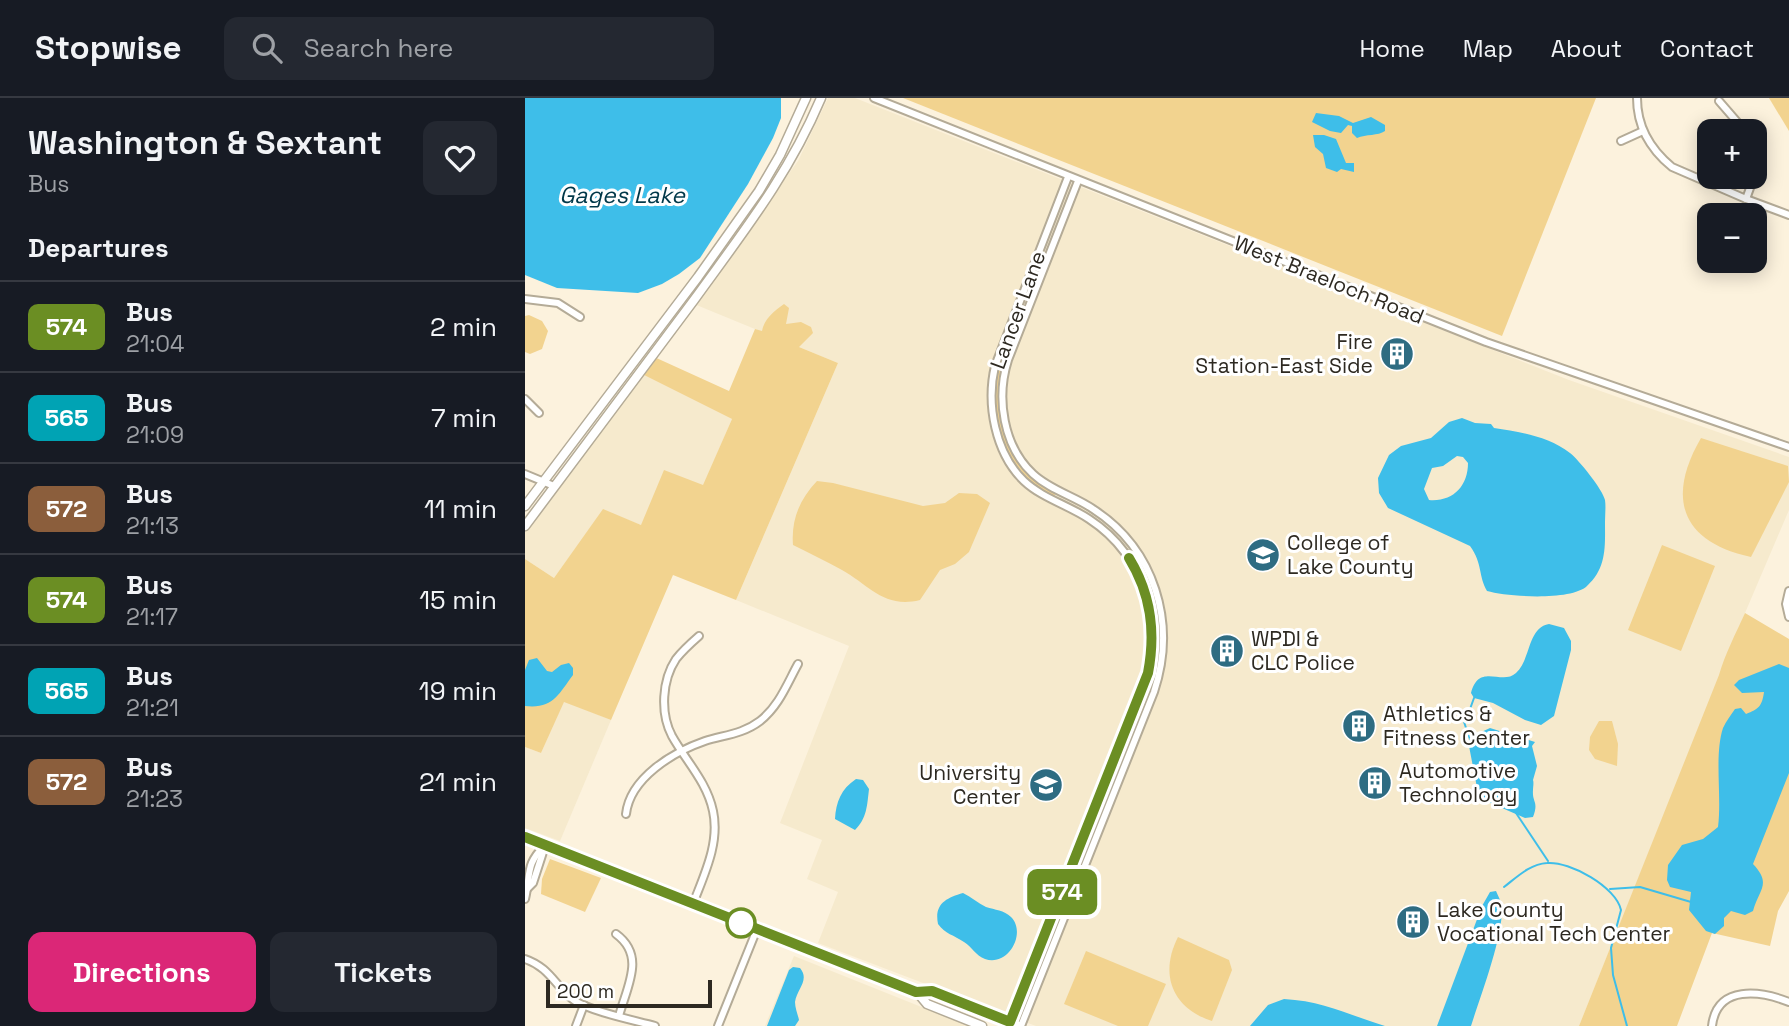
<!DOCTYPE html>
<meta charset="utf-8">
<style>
body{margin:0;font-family:"Space Grotesk",sans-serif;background:#242831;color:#f1f3f6;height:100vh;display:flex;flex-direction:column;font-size:26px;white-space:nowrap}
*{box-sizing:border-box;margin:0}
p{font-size:23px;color:#9ea1a6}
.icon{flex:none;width:38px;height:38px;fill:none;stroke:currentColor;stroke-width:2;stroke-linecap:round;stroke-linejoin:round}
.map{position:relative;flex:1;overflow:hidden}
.sheet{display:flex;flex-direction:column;background:#171b24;width:525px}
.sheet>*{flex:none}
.badge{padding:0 14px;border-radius:10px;font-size:24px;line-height:46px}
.fabs{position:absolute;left:1172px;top:21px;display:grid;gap:14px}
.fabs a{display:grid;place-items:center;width:70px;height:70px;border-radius:14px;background:#171b24;box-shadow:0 4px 18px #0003;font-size:35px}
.scale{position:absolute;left:21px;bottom:18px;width:166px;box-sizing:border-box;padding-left:7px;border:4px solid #2d2921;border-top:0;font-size:19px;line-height:24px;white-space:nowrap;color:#2d2921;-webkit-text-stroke:5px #fff;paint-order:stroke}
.map>.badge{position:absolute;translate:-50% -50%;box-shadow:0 0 0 4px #fff}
h2{padding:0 28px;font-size:26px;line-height:63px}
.round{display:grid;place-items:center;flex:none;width:74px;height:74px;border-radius:14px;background:#242831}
.summary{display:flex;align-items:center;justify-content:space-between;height:119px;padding:0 28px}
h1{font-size:33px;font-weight:800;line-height:52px}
.button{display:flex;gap:14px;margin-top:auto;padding:14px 28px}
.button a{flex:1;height:80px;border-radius:14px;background:#db2777;color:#fff;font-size:28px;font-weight:800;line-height:80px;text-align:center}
.button a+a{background:#242831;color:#f1f3f6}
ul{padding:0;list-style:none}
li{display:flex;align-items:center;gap:21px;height:91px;padding:0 28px;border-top:2px solid #363941}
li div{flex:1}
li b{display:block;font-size:26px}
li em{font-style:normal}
li .badge{min-width:77px;font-weight:700;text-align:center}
header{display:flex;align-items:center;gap:42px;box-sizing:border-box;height:98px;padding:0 35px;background:#171b24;border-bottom:2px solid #363941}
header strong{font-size:33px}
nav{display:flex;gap:38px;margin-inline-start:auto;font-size:24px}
.search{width:490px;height:63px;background:#242831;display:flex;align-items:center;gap:18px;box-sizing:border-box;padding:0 24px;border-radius:14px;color:#9ea1a6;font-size:26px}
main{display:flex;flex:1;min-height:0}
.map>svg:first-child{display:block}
</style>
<header>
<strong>Stopwise</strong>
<div class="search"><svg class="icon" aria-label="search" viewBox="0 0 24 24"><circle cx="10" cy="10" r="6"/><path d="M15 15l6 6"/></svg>Search here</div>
<nav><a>Home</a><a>Map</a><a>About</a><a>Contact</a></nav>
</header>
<main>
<section class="sheet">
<div class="summary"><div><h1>Washington &amp; Sextant</h1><p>Bus</p></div><a class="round"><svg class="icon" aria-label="heart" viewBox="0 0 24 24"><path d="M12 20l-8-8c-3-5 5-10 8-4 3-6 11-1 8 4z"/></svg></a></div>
<h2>Departures</h2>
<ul>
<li><span class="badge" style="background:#6b8e23;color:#fff">574</span><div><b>Bus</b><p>21:04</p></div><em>2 min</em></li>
<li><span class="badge" style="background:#00a3b4;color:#fff">565</span><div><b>Bus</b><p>21:09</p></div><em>7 min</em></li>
<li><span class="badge" style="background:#8b5e3c;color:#fff">572</span><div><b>Bus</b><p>21:13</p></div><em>11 min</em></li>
<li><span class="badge" style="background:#6b8e23;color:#fff">574</span><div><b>Bus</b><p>21:17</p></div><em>15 min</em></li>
<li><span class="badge" style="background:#00a3b4;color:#fff">565</span><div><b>Bus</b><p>21:21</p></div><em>19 min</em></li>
<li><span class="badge" style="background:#8b5e3c;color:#fff">572</span><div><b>Bus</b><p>21:23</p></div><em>21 min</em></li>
</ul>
<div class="button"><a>Directions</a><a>Tickets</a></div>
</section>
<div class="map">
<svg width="1264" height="928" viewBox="0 0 1264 928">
<rect width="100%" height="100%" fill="#fcf2dd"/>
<g fill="#f6eacd">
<path d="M303,0H330L1044,282L1264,359V412L1220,515L1054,928H511L293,845L313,794L282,781L297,742L255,725L324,548L211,502L313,265L169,206L273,63Z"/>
<path d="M115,275L207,321L178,388L116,427L78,412L29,480L0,461V431Z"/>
<path d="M39,603L86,622L35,743L0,730V649L16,655Z"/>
<path d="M269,858L444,928H240Z"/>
</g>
<g fill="#f2d38f">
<path d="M378,0H1071L977,238Z"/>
<path d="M1244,0H1264V33Z"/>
<path d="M259,206L264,210L261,226L276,224L286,229L288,235L274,249L313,265L211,502L148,477L86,622L39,604L16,655L0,649V461L29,480L78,411L116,427L139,372L178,387L207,321L115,275L127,258L204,293L230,231L237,233C239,221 249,213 259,206Z"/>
<path d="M4,217L17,223L23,233L17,251L5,256L0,254V218Z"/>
<path d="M475,263L479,264C465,314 483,371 531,395L529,398C479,376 461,313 475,263Z"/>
<path d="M1176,340L1263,368L1264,384L1226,459C1156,444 1141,400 1176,340Z"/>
<path d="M292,383L308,385L398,408L420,405L434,395L452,396L465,405L444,454L430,466L415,472L395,502C359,511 344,487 317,472C301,463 284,455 268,447C266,421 275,401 292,383Z"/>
<path d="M1137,447L1190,468L1156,553L1103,532Z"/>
<path d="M1220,515L1264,541V793L1253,813L1245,848L1187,835L1152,928H1054L1194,577C1200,556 1211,535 1220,515Z"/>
<path d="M634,522L632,571L621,605L617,604L628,567L630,523Z"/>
<path d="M1074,623H1087L1093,646L1092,668L1070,661L1064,652L1065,639Z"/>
<path d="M607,629L611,631L554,773L550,771Z"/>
<path d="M25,761L76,780L60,814L16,796L17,781Z"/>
<path d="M541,795L545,797L513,876L509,874Z"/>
<path d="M653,839L704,862L707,872L687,923C647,910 634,876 653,839Z"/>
<path d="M561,853L641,886L623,928H593L539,906Z"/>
</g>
<g fill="#3ebee9" fill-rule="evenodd">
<path d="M0,0H256V20L248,40L223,86L175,160L154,176L137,186L113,195L32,190L0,177Z"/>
<path d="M791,15L814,18L828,25L846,19L860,27V33C853,38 841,36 832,40L827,35V28L823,27L816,35L805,33L787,24Z"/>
<path d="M788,37H799L811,41L821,65H829V74L816,71L812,74L801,70L798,56L790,49Z"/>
<path d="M937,320L950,325L966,326L969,330C995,334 1023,338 1045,355C1054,362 1078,392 1080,402C1081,409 1080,417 1080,424C1080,448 1082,470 1062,488C1046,503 983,499 962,493C953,478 958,466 945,448L863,410L854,395L853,380L864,357L876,348L906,340L924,324ZM932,358L938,359L943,365C943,388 928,404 904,402L899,391L907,370L918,368Z"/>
<path d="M1024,526L1039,530L1046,543V552L1029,618L1016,627L1000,622L968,605L949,600L946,595C954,564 977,588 991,575C1006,562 1002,530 1024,526Z"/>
<path d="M12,560L22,573L27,574L36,567L44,565L48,570V577C33,597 28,611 0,608V572L4,562Z"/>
<path d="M1254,566L1264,570V675L1228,766C1247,786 1234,791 1228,813L1220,817L1206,813L1199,820V828L1190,836L1181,833L1164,812L1166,794L1145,789L1142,782L1143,767L1157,747L1178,741L1193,729C1197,698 1189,658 1198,630C1201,623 1206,617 1210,611L1216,610L1221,616C1234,611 1237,608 1239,594L1217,595L1209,587L1214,582Z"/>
<path d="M965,630L1010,644L1007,648L1012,668L1008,682C1009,685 1008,689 1008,692C1007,705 1014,703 1008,719L1000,720L954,700L944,648L952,636Z"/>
<path d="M331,681L338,682L344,691C342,708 342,720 330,732L310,721C311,704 316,691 331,681Z"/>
<path d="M971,793C973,798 976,803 977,808C978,840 956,896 946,928H912L957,808L965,794Z"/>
<path d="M438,795C446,799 453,805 461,809C470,812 479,812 486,819C502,835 483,869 460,861C451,858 447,849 439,844C429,837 420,836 413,826C409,806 421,800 438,795Z"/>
<path d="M268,869L275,870C285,882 272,891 270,904C270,910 273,917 274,922L270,928H242L264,872Z"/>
<path d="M759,901C798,903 824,917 860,928H725L743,907Z"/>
</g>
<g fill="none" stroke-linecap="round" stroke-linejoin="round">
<g stroke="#3ebee9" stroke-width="2">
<path d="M945,611L949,600"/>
<path d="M942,618L939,624L947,647"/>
<path d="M991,715L1023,763"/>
<path d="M979,789C992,779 1005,766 1022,765C1045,763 1091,789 1096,812L1086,850L1088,877L1102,928"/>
<path d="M1085,791L1115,789L1166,804"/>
</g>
<g stroke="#b4ab97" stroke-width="10">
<g id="minor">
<path d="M349,0L961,244L1264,349"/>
<path d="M1112,0C1112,29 1125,51 1147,69L1221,101L1264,117"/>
<path d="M1194,3L1220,33"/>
<path d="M1096,43L1118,33"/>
<path d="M1221,101L1229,79"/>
<path d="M0,201L33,205L55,219"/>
<path d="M0,301L14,315"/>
<path d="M0,376L29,388"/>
<path d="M1264,493L1261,506L1264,519"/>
<path d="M101,716C105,680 148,654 180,643C199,637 218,636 235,623C254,608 262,586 273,566"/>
<path d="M2,791L8,785L20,748"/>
<path d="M0,801C6,775 0,767 20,747"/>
<path d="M168,806C179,777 195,745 188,713C182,684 161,663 147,638C135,615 137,582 151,561C158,552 166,545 174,538"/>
<path d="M91,836C121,858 102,888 94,918"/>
<path d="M0,861C26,870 30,889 50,903C68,914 108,922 130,928"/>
<path d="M51,928L59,907"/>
<path d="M193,928L232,831"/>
<path d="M483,928L617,595C640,531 622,459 564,421C543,407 517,400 499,383C470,355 461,306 470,268L543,79"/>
<path d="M496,928L629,594C652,525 630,451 568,411C549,398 525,392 508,376C478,348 471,300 483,262L553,83"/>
<path d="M1187,928C1192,886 1236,893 1264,904"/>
</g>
</g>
<g stroke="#b4ab97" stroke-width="11">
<g id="major">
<path d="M0,408L173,179L234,93L255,57L281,0"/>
<path d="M0,428C56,352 113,278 169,202C218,134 263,78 296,0"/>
<path d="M0,739L392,894L407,893L494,928"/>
<path d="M392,894L402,906L457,928"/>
</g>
</g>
<use href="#minor" stroke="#fff" stroke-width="6"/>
<use href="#major" stroke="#fff" stroke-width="8"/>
</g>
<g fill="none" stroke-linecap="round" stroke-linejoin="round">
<g stroke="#fff" stroke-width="16">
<path id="line" d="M0,739L391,894L407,893L485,924L623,575C631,533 626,496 604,460"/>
</g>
<use href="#line" stroke="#6b8e23" stroke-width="10"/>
</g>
<defs>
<g id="building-disc" transform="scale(1.75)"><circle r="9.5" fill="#2e6c82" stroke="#fff"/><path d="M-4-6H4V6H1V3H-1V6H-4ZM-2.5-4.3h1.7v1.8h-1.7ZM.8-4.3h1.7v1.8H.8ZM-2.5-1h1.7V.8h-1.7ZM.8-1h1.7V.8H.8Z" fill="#fff"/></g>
<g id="university-disc" transform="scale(1.75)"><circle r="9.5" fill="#2e6c82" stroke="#fff"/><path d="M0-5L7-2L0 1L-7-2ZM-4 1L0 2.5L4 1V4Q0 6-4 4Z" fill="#fff"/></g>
<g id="school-disc" transform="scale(1.75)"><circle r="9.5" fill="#2e6c82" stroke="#fff"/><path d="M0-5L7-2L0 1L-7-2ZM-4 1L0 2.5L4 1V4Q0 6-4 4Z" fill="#fff"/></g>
</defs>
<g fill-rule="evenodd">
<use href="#building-disc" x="872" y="256"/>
<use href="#university-disc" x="738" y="457"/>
<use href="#building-disc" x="702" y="553"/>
<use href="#building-disc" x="834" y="628"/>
<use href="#building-disc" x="850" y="685"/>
<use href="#school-disc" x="521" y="687"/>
<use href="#building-disc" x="888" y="824"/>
</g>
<circle fill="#fff" stroke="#6b8e23" stroke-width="3.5" cx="216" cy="825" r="14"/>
<g text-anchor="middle" stroke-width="6" stroke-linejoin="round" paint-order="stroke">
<g font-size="21" fill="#2d2921" stroke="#fff">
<text transform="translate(804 182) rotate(22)" y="7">West Braeloch Road</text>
<text transform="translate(493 212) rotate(-70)" y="7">Lancer Lane</text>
</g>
<g font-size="21" fill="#2d2921" stroke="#fff" text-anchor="start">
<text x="848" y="251" text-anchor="end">Fire<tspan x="848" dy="24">Station-East Side</tspan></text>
<text x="762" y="452">College of<tspan x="762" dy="24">Lake County</tspan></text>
<text x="726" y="548">WPDI &amp;<tspan x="726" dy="24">CLC Police</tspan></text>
<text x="858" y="623">Athletics &amp;<tspan x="858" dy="24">Fitness Center</tspan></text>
<text x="874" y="680">Automotive<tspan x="874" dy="24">Technology</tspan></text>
<text x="496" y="682" text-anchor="end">University<tspan x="496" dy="24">Center</tspan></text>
<text x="912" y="819">Lake County<tspan x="912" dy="24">Vocational Tech Center</tspan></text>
</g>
<g font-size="23" font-style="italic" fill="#003849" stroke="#fff">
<text x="97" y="105">Gages Lake</text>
</g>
</g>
</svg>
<div class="fabs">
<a>+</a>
<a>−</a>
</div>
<div class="scale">200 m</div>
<b class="badge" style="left:537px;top:794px;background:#6b8e23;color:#fff">574</b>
</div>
</main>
